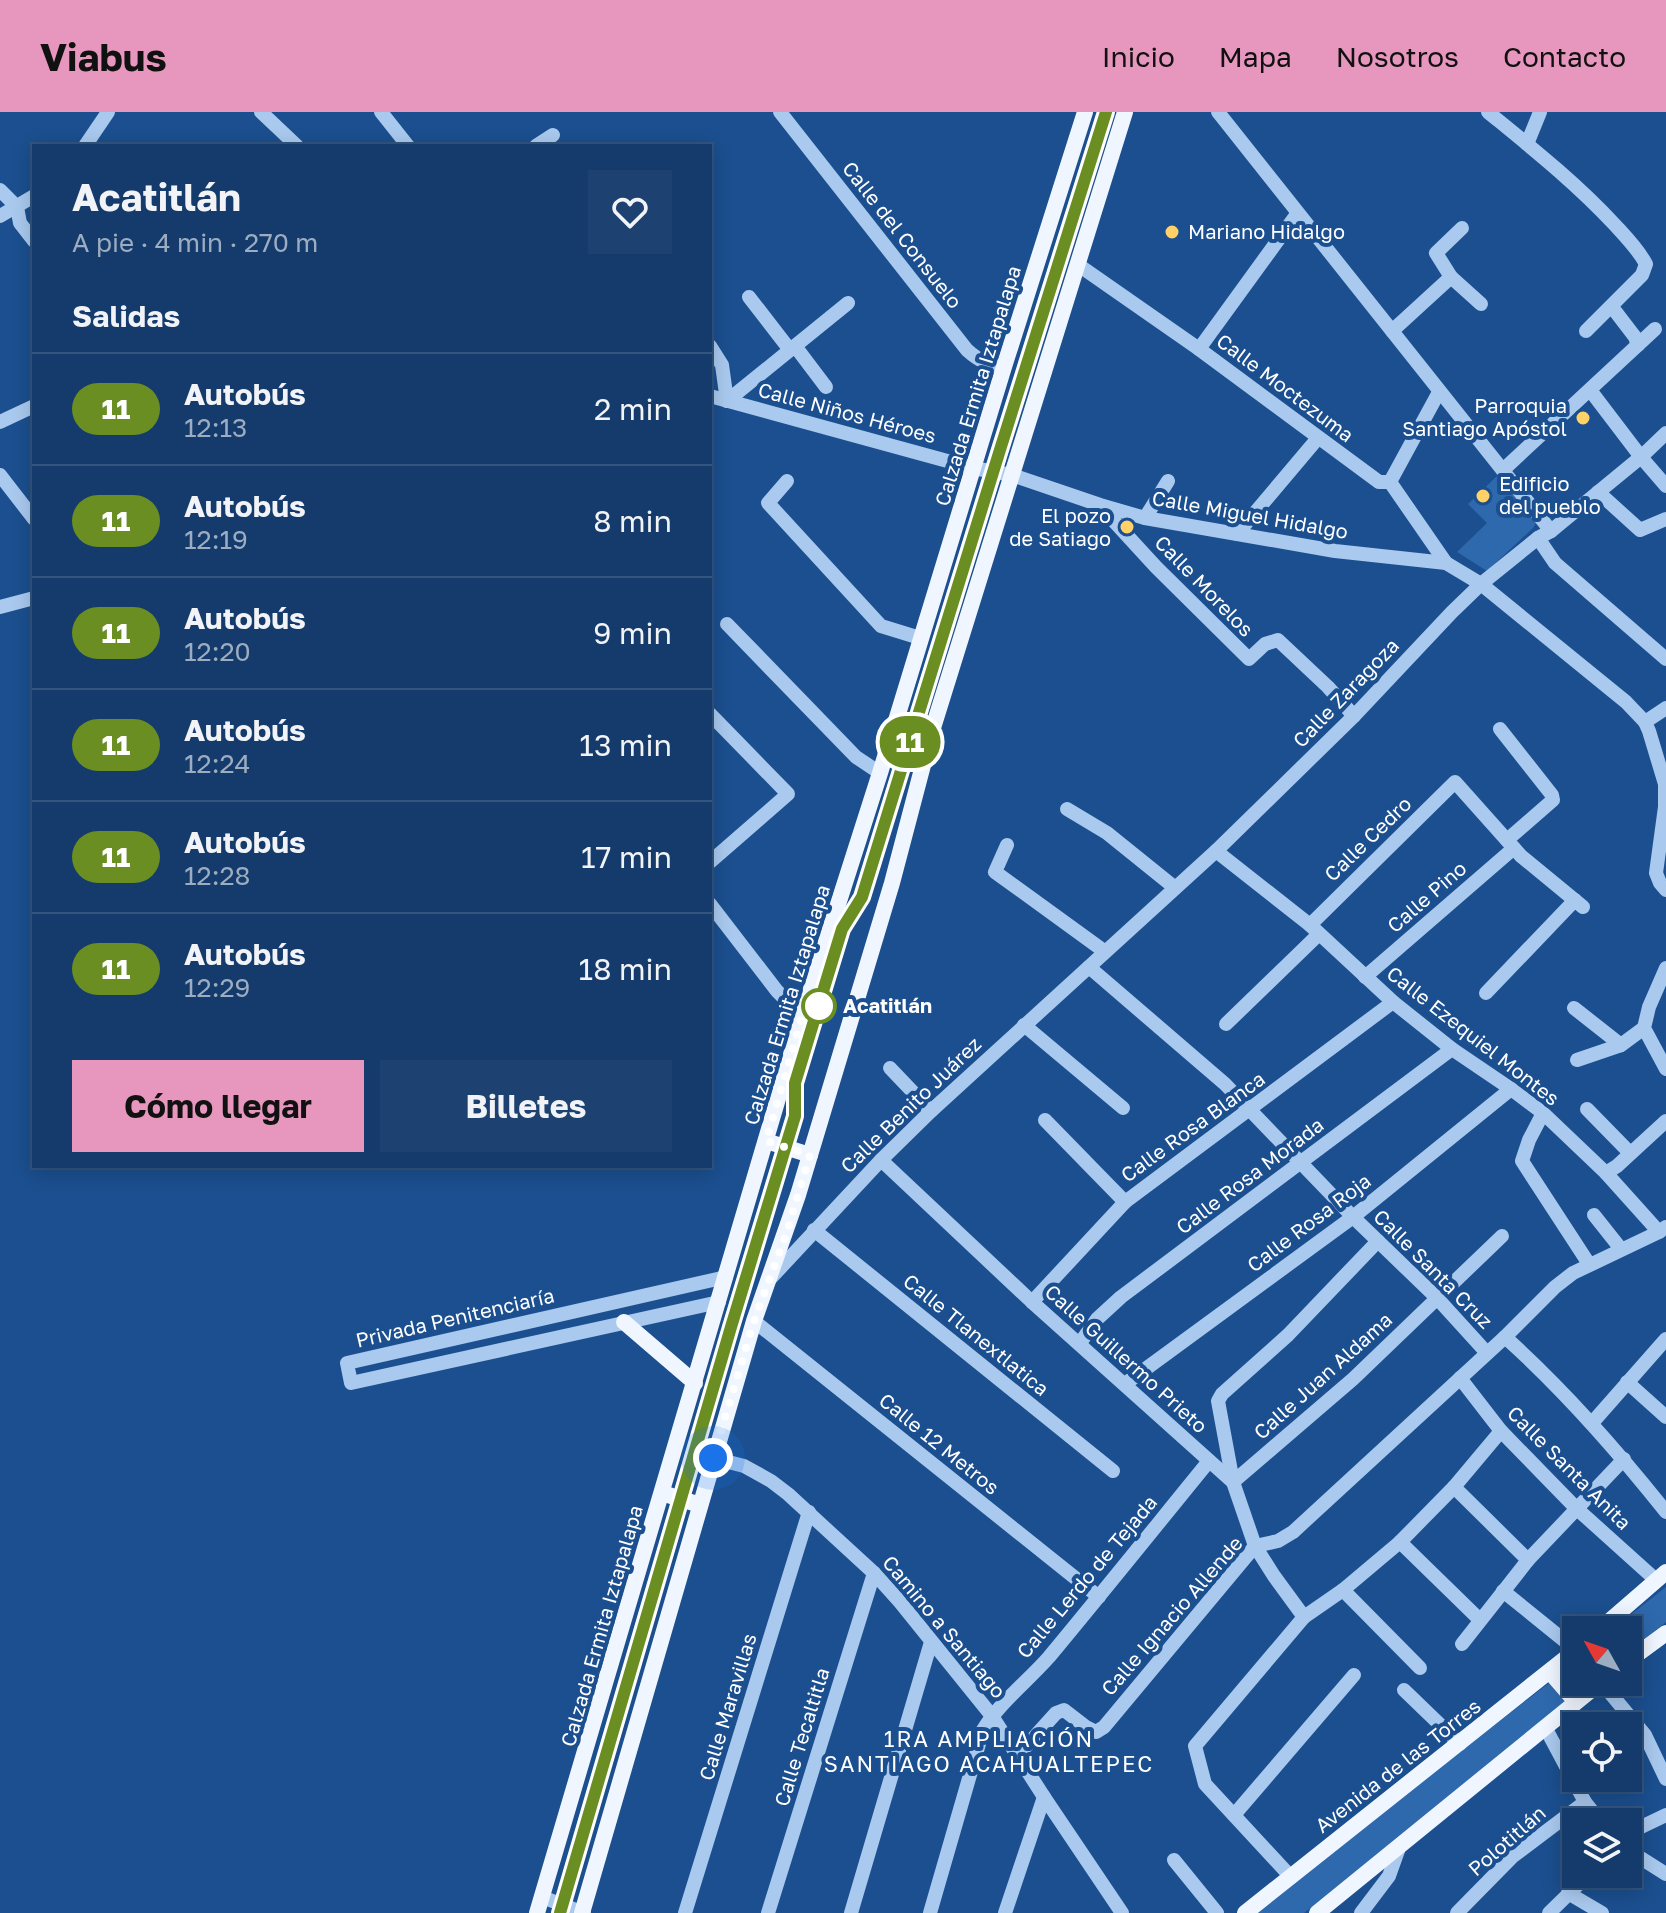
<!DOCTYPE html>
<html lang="es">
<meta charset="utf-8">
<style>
body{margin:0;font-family:"Golos Text",sans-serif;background:#1d4271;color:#f1f3f6;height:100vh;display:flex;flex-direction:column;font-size:30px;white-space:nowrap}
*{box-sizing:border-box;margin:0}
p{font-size:26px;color:#9dadc1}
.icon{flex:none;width:44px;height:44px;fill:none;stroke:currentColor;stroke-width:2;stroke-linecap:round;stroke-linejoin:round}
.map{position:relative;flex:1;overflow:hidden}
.details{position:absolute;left:32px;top:32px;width:680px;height:1024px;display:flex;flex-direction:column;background:#143b6b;border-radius:0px;box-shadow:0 4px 20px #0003,0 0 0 2px #33557e}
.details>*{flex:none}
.badge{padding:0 16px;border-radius:26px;font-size:28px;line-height:52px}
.needle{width:52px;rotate:310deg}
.tools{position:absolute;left:1562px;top:1504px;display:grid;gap:16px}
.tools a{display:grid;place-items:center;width:80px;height:80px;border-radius:0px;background:#143b6b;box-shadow:0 4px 20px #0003,0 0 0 2px #33557e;font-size:40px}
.you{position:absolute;width:40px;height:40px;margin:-20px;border:6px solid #fff;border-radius:50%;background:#1a73e8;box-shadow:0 0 0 12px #1a73e833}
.map>.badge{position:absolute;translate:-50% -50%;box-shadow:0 0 0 4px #fff}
h2{padding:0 40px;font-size:30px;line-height:72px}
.round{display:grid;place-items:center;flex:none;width:84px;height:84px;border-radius:0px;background:#1d4271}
.headline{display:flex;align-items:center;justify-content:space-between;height:136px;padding:0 40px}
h1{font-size:38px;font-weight:700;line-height:60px}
.button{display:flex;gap:16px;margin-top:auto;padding:16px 40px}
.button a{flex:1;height:92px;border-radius:0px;background:#e797bd;color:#111;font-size:32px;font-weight:700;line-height:92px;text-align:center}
.button a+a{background:#1d4271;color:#f1f3f6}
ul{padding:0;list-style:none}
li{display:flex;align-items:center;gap:24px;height:112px;padding:0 40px;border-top:2px solid #33557e}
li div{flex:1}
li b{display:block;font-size:30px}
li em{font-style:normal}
li .badge{min-width:88px;font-weight:700;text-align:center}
header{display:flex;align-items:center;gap:48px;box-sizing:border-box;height:112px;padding:0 40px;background:#e797bd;color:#111}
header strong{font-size:38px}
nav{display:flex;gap:44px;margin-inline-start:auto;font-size:28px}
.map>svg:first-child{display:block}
</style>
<header>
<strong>Viabus</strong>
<nav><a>Inicio</a><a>Mapa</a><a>Nosotros</a><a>Contacto</a></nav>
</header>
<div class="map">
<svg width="1666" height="1801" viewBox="0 0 1666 1801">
<rect width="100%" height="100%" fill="#1b4f8f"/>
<g fill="#2e69ad">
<path d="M1499,362L1536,411L1533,416L1487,459L1457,440L1487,411L1468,392Z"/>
<path d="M1666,1475V1510L1628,1540V1518H1611Z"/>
<path d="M1549,1571L1566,1590L1304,1801H1252Z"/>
</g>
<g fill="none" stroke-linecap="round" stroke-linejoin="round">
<g stroke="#a9c9ee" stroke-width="14">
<path d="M261,0L297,34"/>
<path d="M381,0L408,34"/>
<path d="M780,0L967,238C977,247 989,255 1004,255"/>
<path d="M1218,0L1551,419"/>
<path d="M1488,0C1532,36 1576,71 1615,113C1626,125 1638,137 1646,152L1642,163L1586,219"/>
<path d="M1527,32L1540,0"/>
<path d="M85,34L108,0"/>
<path d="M536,34L553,23"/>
<path d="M0,78L17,95"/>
<path d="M17,95L20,111L34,129"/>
<path d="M0,104L34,84"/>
<path d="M1462,116L1436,141L1451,165L1481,192"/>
<path d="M1077,152L1199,237L1379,370H1390L1446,451"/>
<path d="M749,185L790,238"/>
<path d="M1612,195L1635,225L1638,233"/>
<path d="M1392,219L1451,165"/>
<path d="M710,234L722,253L727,289"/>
<path d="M795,234L826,275"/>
<path d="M1199,237L1297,102"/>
<path d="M1590,278L1641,345L1666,374"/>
<path d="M710,284L973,356L1012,363L1100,393L1145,406L1335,439L1446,451L1481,472L1626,590L1645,610L1649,619L1665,672V695L1656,761L1660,771L1666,778"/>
<path d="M727,289L848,191"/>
<path d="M0,310L34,294"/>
<path d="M1503,358L1655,217"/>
<path d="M0,363L34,407"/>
<path d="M787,369L768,391L881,514L920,526"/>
<path d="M1390,370L1439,280"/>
<path d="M1598,380L1640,418L1666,407"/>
<path d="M1100,394L1156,455L1249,547L1265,532L1278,528L1328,575L1354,604"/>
<path d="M1145,406L1168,369"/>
<path d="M1237,422L1318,326"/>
<path d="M1538,426L1555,451L1666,547"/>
<path d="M0,495L34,486"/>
<path d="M727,512L856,645L880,661"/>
<path d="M710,602L788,682L710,750"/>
<path d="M1645,610L1666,596"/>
<path d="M1500,617L1552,683L1553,688L1507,728"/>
<path d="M1067,697L1107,721L1174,775"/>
<path d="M1007,733L995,760L1104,839"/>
<path d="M1216,739L1310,813L1393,890L1452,937L1511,977L1543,1001L1606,1061L1659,1120"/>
<path d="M710,792L777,879L792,894L803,902"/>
<path d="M1310,813L1455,670L1521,744L1583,795"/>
<path d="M1089,855L1225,972L1353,1105L1437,1186L1487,1241"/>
<path d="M1666,856L1649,895L1644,916L1666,957"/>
<path d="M1365,865L1514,736"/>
<path d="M1486,881L1575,788"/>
<path d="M1574,896L1621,933L1644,916"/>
<path d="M1226,912L1319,822"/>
<path d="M1024,913L1123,996"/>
<path d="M1577,948L1621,933"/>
<path d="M890,956L931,999"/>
<path d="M1587,997L1630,1041"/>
<path d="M1543,1001L1529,1028L1522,1049L1589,1152"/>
<path d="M1045,1008L1125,1090"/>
<path d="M881,1048L1032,1190L1233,1370L1255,1434L1274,1464L1304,1505"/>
<path d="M1606,1061L1617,1054L1666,1009"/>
<path d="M1594,1103L1621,1137"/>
<path d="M814,1118L1113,1359"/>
<path d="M1378,1129L1288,1223L1222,1282L1218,1289L1233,1370L1353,1267L1502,1124"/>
<path d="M769,1168L881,1048L931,999L1216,739L1354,604L1452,500L1481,472L1538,426L1551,419L1641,345L1666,321"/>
<path d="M719,1190L351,1271L347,1251L726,1165"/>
<path d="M1032,1190L1125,1090L1393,890"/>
<path d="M754,1209L1099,1485"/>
<path d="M1505,1225C1564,1278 1616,1337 1666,1400"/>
<path d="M1080,1231L1097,1207L1121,1185L1452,937"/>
<path d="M1460,1266L1501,1319L1576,1396L1656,1468"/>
<path d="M1627,1270L1666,1305"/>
<path d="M1125,1272L1353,1105L1511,977"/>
<path d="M1592,1311L1666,1227"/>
<path d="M713,1346L744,1354L771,1369L788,1382L874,1461L900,1490L992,1604L1044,1685L1122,1801"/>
<path d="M1454,1375L1528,1448"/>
<path d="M1400,1430L1480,1508"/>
<path d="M1343,1478L1420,1556"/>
<path d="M1503,1479L1576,1538"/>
<path d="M1462,1532L1528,1448L1624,1347"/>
<path d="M1601,1570L1645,1623L1666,1667"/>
<path d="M1404,1578L1460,1632"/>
<path d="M1545,1615L1585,1690L1601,1710"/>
<path d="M1018,1643L1056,1601L1064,1598L1086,1615L1096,1620L1104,1615L1255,1434L1278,1429L1293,1420L1505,1225L1555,1175L1573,1161L1659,1120L1666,1115"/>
<path d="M1234,1703L1354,1563"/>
<path d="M1628,1726L1641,1715L1666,1703"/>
<path d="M1628,1738L1666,1762"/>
<path d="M1174,1748L1217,1801"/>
<path d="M1291,1765L1205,1672L1195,1634L1304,1505L1343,1478L1400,1430L1454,1375L1501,1319"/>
<path d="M1568,1781L1602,1801"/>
<path d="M542,1785L584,1801"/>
<path d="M685,1801L809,1400"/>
<path d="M768,1801L874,1461"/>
<path d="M851,1801L931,1530"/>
<path d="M930,1801L983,1618C1000,1590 1027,1570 1049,1545C1103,1480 1156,1414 1209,1349"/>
<path d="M1005,1801L1044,1685"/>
<path d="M1361,1801L1389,1764L1399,1736"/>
<path d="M1457,1801L1512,1745L1585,1690"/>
<path d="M1549,1801L1589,1762"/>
</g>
<g stroke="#f0f6ff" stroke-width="16">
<path d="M766,1029L810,1043"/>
<path d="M624,1210L695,1271"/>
<path d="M662,1381L700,1393"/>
<path d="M1599,1518L1666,1460"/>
<path d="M1628,1549L1666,1521"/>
<path d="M1550,1560L1576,1590"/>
<path d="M537,1801L803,902L880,661L1004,255L1085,0"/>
<path d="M582,1801L754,1209L798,1083L892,771L932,619L1125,0"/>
<path d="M1245,1801L1576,1538"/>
<path d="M1317,1801L1601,1570"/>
</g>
</g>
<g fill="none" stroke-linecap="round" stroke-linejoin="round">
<g stroke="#fff" stroke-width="18">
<path id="line" d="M560,1801L731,1215L795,1004V971L842,817L862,785L999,341L1106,0"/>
</g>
<use href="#line" stroke="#6b8e23" stroke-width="12"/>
<path stroke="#fff" stroke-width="8" stroke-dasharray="0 14.4" d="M713,1346L754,1209L786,1123L810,1043L766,1029L803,902L819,894"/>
</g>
<g fill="#ffd166" stroke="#1b4f8f" stroke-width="3">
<circle cx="1172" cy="120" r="8"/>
<circle cx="1583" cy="306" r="8"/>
<circle cx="1483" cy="384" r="8"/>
<circle cx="1127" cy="415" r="8"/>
</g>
<circle fill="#fff" stroke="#6b8e23" stroke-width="4" cx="819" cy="894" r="16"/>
<g text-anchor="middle" stroke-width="8" stroke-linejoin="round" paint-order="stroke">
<g font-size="20" fill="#fff" stroke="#1b4f8f" text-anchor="start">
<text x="1188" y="127">Mariano Hidalgo</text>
<text x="1567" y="301" text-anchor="end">Parroquia<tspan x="1567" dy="23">Santiago Apóstol</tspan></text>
<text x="1499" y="379">Edificio<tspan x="1499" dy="23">del pueblo</tspan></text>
<text x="1111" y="411" text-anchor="end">El pozo<tspan x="1111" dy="23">de Satiago</tspan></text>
</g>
<g font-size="20" fill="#fff" stroke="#1b4f8f">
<text transform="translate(902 123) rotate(52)" y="7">Calle del Consuelo</text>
<text transform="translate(978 274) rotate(-73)" y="7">Calzada Ermita Iztapalapa</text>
<text transform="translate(1285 276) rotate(37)" y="7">Calle Moctezuma</text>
<text transform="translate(847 301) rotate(15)" y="7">Calle Niños Héroes</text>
<text transform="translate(1250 403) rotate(10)" y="7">Calle Miguel Hidalgo</text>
<text transform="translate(1204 474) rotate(46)" y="7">Calle Morelos</text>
<text transform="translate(1346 581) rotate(-46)" y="7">Calle Zaragoza</text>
<text transform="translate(1368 727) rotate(-44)" y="7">Calle Cedro</text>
<text transform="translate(1427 785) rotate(-41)" y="7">Calle Pino</text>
<text transform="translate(787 893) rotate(-73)" y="7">Calzada Ermita Iztapalapa</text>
<text transform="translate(1473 924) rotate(38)" y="7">Calle Ezequiel Montes</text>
<text transform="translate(911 993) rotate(-44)" y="7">Calle Benito Juárez</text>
<text transform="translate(1193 1015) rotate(-36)" y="7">Calle Rosa Blanca</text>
<text transform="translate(1250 1064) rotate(-37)" y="7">Calle Rosa Morada</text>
<text transform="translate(1309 1111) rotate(-37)" y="7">Calle Rosa Roja</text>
<text transform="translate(1433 1157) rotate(45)" y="7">Calle Santa Cruz</text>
<text transform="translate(455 1206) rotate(-13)" y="7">Privada Penitenciaría</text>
<text transform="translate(976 1223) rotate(39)" y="7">Calle Tlanextlatica</text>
<text transform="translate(1126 1247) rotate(42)" y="7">Calle Guillermo Prieto</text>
<text transform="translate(1323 1264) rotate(-42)" y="7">Calle Juan Aldama</text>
<text transform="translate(939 1332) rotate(39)" y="7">Calle 12 Metros</text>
<text transform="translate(1569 1356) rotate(45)" y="7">Calle Santa Anita</text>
<text transform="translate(1087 1465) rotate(-50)" y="7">Calle Lerdo de Tejada</text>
<text transform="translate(1172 1504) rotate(-49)" y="7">Calle Ignacio Allende</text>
<text transform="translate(602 1514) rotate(-74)" y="7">Calzada Ermita Iztapalapa</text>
<text transform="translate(944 1515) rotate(50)" y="7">Camino a Santiago</text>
<text transform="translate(728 1595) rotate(-73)" y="7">Calle Maravillas</text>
<text transform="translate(802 1625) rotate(-73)" y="7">Calle Tecaltitla</text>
<text transform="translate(1398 1654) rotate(-38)" y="7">Avenida de las Torres</text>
<text transform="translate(1507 1729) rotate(-41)" y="7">Polotitlán</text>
</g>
<g font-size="20" font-weight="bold" fill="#fff" stroke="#1b4f8f" text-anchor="start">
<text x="843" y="901">Acatitlán</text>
</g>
<g font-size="22" letter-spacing="2" fill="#fff" stroke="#1b4f8f">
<text x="989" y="1635">1RA AMPLIACIÓN<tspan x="989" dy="25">SANTIAGO ACAHUALTEPEC</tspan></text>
</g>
</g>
</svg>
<div class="tools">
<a><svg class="needle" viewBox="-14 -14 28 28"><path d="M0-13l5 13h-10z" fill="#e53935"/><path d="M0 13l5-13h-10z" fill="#9dadc1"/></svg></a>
<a><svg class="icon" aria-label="locate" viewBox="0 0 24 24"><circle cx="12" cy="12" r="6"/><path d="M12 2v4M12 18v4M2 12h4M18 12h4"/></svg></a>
<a><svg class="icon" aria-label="layers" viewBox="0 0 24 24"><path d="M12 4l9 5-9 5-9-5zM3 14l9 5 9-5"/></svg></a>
</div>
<div class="you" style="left:713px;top:1346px"></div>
<b class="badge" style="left:910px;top:630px;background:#6b8e23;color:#fff">11</b>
<section class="details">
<div class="headline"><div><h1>Acatitlán</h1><p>A pie · 4 min · 270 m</p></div><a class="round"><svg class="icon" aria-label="heart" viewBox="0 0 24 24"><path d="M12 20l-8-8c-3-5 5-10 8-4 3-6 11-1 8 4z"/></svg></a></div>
<h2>Salidas</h2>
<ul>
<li><span class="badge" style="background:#6b8e23;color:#fff">11</span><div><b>Autobús</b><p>12:13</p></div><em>2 min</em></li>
<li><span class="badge" style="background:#6b8e23;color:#fff">11</span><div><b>Autobús</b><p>12:19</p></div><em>8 min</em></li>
<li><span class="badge" style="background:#6b8e23;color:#fff">11</span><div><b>Autobús</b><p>12:20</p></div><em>9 min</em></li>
<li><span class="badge" style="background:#6b8e23;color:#fff">11</span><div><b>Autobús</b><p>12:24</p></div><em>13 min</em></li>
<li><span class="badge" style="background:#6b8e23;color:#fff">11</span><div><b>Autobús</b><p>12:28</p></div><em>17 min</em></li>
<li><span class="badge" style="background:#6b8e23;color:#fff">11</span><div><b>Autobús</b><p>12:29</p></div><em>18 min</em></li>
</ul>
<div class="button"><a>Cómo llegar</a><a>Billetes</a></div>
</section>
</div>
